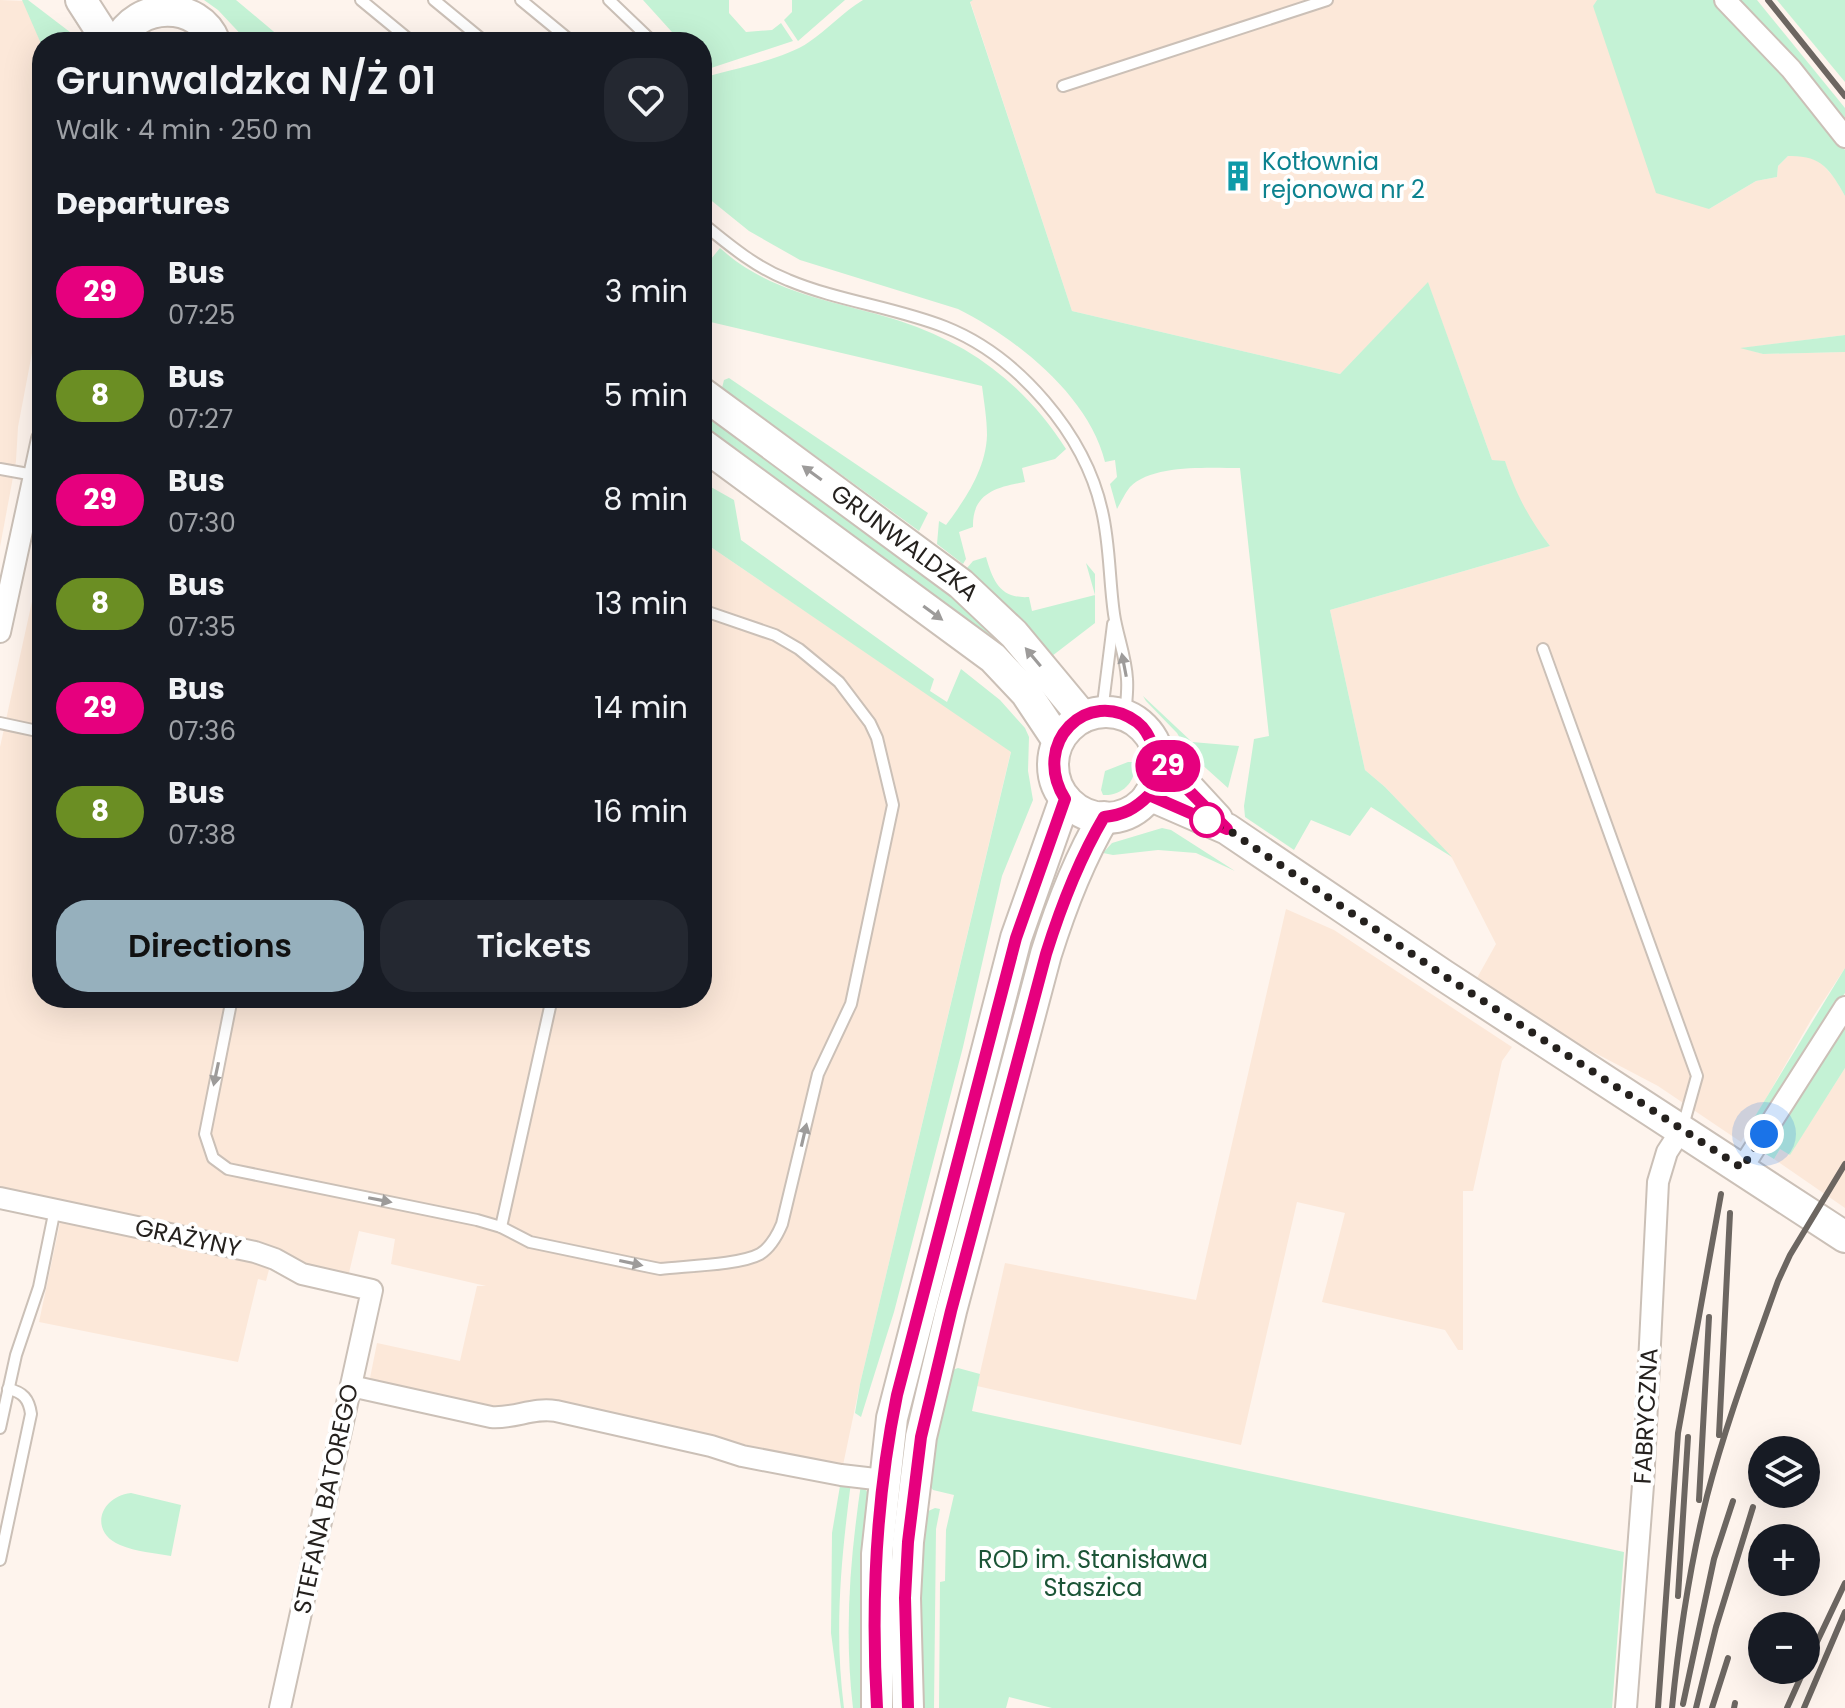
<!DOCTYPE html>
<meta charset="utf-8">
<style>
body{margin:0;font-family:Poppins,sans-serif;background:#242831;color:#f1f3f6;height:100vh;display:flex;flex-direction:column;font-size:30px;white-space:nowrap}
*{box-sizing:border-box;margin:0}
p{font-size:26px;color:#9ea1a6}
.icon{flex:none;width:44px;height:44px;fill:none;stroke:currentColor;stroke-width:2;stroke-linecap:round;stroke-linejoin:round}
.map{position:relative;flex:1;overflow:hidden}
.sheet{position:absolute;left:32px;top:32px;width:680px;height:976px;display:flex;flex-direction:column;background:#171b24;border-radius:32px;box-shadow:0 8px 32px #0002}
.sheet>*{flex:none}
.badge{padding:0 16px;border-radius:26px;font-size:28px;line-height:52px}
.buttons{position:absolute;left:1748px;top:1436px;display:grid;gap:16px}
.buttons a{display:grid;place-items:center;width:72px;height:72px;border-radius:50%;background:#171b24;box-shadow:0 8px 32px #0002;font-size:40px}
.you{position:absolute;width:40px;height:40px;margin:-20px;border:6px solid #fff;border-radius:50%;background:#1a73e8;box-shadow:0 0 0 12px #1a73e833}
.map>.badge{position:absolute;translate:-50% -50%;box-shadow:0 0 0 4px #fff}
h2{padding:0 24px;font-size:30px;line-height:72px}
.round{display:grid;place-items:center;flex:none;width:84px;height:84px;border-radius:32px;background:#242831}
.head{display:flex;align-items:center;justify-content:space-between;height:136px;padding:0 24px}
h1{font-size:38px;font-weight:600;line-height:60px}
.button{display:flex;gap:16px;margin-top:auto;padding:16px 24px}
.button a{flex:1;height:92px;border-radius:32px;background:#96b0bd;color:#111;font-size:32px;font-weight:600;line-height:92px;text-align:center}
.button a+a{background:#242831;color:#f1f3f6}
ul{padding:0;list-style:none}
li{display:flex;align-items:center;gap:24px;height:104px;padding:0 24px}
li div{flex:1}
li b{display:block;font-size:30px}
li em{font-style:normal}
li .badge{min-width:88px;font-weight:700;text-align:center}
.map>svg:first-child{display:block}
</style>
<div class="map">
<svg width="1845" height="1708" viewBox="0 0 1845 1708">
<rect width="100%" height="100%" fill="#fef4ed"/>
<g fill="#fce8d9">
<path d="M0,0L24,1L42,46V300L18,427L16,461L0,547Z"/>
<path d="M973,0H1597L1593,6L1709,209L1756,181L1777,177L1778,166L1788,156H1806L1820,162L1834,177L1845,196V335L1743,348L1763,354L1845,352V968L1811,1020L1741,1142L1658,1086L1559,1034L1477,978L1496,944L1452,858L1385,787L1365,770L1330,610L1550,546L1530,520L1517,495L1505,462L1492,460L1428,283L1340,374L1072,311L970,1Z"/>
<path d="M702,541L1011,751L860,1384L842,1470L497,1410L369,1383L377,1343L460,1361L477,1286H486L391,1264L395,1239L359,1231L348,1277L0,1193V747L42,556V998H702Z"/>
<path d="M1286,909L1334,930L1512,1047L1502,1061L1473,1191H1463V1350H1458L1445,1330L1322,1302L1345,1213L1297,1202L1241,1445L977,1386L1005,1263L1196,1300Z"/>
<path d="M1845,1068V1208L1774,1159L1780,1149L1790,1154Z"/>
<path d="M61,1218L271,1262L266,1281L258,1279L238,1362L39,1322Z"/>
</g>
<g fill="#c4f2d5">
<path d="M22,0H28L83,42H42V46Z"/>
<path d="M204,0H236L286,42H248L218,10Z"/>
<path d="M643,0H729V13L746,32L772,30L781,23L793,41L702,71V42H681Z"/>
<path d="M792,0H845L798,41L784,20L792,12Z"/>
<path d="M863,0H973L970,2L1072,311L1340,374L1428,282L1492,460L1505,461C1516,494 1529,519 1550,546L1330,610L1365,770L1385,787L1452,857L1371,807L1350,836L1311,820L1294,850L1245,817L1244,806L1254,739L1269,736L1240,468C1210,468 1152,464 1130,487C1125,493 1121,502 1117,509L1110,484L1117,477L1115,460L1105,462C1089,396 1016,338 958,309L800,260L749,231L702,193V78C732,69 785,59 809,42C828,29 843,12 863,0Z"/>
<path d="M1597,0H1714L1729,13L1845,150V196C1830,169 1821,155 1788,156L1778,166L1777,177L1756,181L1709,209L1656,193L1593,6Z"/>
<path d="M1734,0H1757L1845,108V124Z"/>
<path d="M1777,0H1845V82Z"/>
<path d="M720,248C771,295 838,301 900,321C971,344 1026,386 1066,449L1055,459L1022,468L1025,482C997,487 972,493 973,527L959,532L966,559L963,564L937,544L939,521L946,525C965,500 986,469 987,435C987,419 984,402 982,386L702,320V252L711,259Z"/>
<path d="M1845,335V352L1763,354L1740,348Z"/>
<path d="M729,378L928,513L919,531L722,388L724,380Z"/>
<path d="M702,406L934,574L1030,669L1024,674L702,432Z"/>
<path d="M702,482L734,500L741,540L934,679L930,691L947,702L961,669L1000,700L1025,728L1029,737L1028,771L1033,800L1002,876L963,1047L894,1312L861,1417L855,1413L860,1384L1011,752L702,541Z"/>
<path d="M986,557C993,581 1000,599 1029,597L1032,611L1095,595L1086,563L1095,574V623L1052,656L1016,615L967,568L973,561Z"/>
<path d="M1143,696L1192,742L1239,746L1228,788L1188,752L1177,733L1146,701Z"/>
<path d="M1128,762H1134L1136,765C1134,783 1122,796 1103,795L1101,790L1105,771Z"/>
<path d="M1162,828L1171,830L1235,871L1196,853L1158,850L1113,855L1103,853L1112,843Z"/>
<path d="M1845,968V993L1758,1127L1754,1118Z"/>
<path d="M1845,1019V1068L1790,1155L1780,1149L1774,1159L1764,1153L1763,1148Z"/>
<path d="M958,1368L980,1374L972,1411L1624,1552L1612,1708H1052L1009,1697L1006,1708H939L940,1582L945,1581L946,1530L954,1495L933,1490L925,1480L947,1372Z"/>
<path d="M841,1480L851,1482C841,1560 834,1630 844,1708H841L831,1633L832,1533Z"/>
<path d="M861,1484L871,1497L867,1708H853C844,1632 850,1559 861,1484Z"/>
<path d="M131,1493L181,1505L171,1556C155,1553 136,1552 120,1545C89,1532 99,1497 131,1493Z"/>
<path d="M935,1508L940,1509L936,1529L934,1708H917L914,1622L926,1512Z"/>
</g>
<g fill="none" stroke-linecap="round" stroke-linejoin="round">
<g stroke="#cbc0b7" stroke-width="14">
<g id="lane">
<path d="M361,0L412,42"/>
<path d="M434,0L485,42"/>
<path d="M521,0L572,42"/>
<path d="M609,0L653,42"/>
<path d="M1063,86L1327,0"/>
<path d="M702,223C729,245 755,267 788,280C838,301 894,307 945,327C1018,356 1085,434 1102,511C1110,545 1109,579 1114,614C1117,635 1126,657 1127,679C1128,691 1126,704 1125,716"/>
<path d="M0,469L34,475"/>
<path d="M1543,649L1697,1076L1683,1126"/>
<path d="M1102,712L1113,624"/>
<path d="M0,723L42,732"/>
<path d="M232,998L205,1134L213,1158L228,1169L477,1220L501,1227L530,1242L650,1267L660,1269C684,1266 740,1265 760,1254C771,1247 777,1236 782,1224L818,1074L851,1004L893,805L877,738L870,723L839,682L799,649L775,635L702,610"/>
<path d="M501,1227L552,998"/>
<path d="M0,1428L16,1355L39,1287L55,1209"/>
<path d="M0,1560L31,1414C29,1399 23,1392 8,1389"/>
</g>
</g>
<g stroke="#cbc0b7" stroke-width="24">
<g id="street">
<path d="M1725,0L1791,69L1845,137"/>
<path d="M0,632L42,439"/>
<path d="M1742,1168L1845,1007"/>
<path d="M0,1198L255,1252L275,1259L302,1274L372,1290L280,1708"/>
<path d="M351,1386L491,1417C514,1419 533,1407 556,1411L711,1446L742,1456L841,1475L884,1480"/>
<path d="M1626,1708L1643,1485L1658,1182L1667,1152L1682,1129"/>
</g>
</g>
<g stroke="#cbc0b7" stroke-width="34">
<g id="secondary">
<path d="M81,0L108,42"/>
<path d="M118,42C136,1 199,0 215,42"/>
<path id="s1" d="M702,393L961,584L1014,634L1083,717"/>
<path d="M702,444L993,658L1026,693L1058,741"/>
<circle cx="1106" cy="765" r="53"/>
<path d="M1158,755L1217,819"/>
<path d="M1149,795L1227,829L1443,975L1845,1237"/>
<path d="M877,1708V1554L892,1418L1016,938L1065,799"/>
<path d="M908,1708L905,1598L908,1542L921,1437L951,1311L1046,954C1061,906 1078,861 1104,817"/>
</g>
</g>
<use href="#lane" stroke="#fff" stroke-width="10"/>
<use href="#street" stroke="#fff" stroke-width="20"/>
<use href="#secondary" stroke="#fff" stroke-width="30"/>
<g stroke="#6c6661" stroke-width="6">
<path d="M1768,0L1845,96"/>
<path d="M1719,1435L1730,1213"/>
<path d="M1699,1500L1709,1317"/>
<path d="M1678,1596L1688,1437"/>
<path d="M1806,1665L1845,1583"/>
<path d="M1683,1704L1714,1559L1733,1501"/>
<path d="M1658,1708L1678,1433L1721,1194"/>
<path d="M1672,1708C1679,1638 1690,1565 1707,1496C1726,1423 1753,1352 1778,1281L1790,1255L1845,1164"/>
<path d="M1696,1708L1716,1627L1753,1507"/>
<path d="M1712,1708L1728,1658"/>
<path d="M1734,1708L1735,1703"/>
<path d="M1787,1708L1804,1670"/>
<path d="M1804,1708L1845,1612"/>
</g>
</g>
<defs><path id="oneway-solid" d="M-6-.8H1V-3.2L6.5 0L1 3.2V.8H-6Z" transform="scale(2)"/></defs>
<g fill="#9d9b9a">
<use href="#oneway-solid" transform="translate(812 473) rotate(-144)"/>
<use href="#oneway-solid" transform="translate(933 613) rotate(36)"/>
<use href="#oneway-solid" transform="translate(1033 657) rotate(-130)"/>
<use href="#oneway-solid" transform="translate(1124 665) rotate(-101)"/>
<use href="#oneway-solid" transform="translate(216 1074) rotate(102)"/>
<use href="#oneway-solid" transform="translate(804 1135) rotate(-77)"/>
<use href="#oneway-solid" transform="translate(380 1200) rotate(11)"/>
<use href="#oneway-solid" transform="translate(631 1263) rotate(12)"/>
</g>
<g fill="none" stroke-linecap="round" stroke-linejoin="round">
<g stroke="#fff" stroke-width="18">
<path id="line" d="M877,1708C871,1605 876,1497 897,1395L1016,938L1065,799C1030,743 1088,686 1137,722C1150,732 1151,746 1160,758C1179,783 1205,806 1227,829L1149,795C1135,809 1123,815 1104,817C1078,861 1061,906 1046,954L951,1311L921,1437L908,1542L905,1598L908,1708"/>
</g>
<use href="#line" stroke="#e6007e" stroke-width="12"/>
<path stroke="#25211e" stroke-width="8" stroke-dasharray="0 14.4" d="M1207,820L1227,829L1443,975L1742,1168L1764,1134"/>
</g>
<defs>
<g id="building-bare" transform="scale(2.4)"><path d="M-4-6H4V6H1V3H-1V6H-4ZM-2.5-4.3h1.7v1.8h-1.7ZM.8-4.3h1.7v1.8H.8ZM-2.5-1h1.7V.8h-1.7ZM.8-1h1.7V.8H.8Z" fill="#0f9aa8" stroke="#fff" stroke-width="2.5" paint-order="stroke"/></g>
</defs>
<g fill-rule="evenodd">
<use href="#building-bare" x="1238" y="176"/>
</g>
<circle fill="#fff" stroke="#e6007e" stroke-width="4" cx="1207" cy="820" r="16"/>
<g text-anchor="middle" stroke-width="8" stroke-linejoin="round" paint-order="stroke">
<g font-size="24" fill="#0d838f" stroke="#fff" text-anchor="start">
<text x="1262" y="170">Kotłownia<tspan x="1262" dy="28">rejonowa nr 2</tspan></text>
</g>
<g font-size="24" fill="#25211e" stroke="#fff">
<text dy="8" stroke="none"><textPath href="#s1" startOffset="252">GRUNWALDZKA</textPath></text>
<text transform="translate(188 1238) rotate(12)" y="8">GRAŻYNY</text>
<text transform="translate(1646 1416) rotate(-87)" y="8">FABRYCZNA</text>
<text transform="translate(326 1499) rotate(-78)" y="8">STEFANA BATOREGO</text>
</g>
<g font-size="24" fill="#1c5537" stroke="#fff">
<text x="1093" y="1568">ROD im. Stanisława<tspan x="1093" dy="28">Staszica</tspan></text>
</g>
</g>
</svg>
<div class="buttons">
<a><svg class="icon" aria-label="layers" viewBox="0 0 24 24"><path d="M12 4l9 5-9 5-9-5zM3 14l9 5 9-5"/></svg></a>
<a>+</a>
<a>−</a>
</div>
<div class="you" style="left:1764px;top:1134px"></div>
<b class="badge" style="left:1168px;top:766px;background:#e6007e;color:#fff">29</b>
<section class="sheet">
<div class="head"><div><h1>Grunwaldzka N/Ż 01</h1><p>Walk · 4 min · 250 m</p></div><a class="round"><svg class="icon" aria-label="heart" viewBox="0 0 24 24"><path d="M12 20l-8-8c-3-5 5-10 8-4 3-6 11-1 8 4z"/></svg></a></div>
<h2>Departures</h2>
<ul>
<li><span class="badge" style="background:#e6007e;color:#fff">29</span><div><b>Bus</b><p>07:25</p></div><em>3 min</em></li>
<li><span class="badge" style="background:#6b8e23;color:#fff">8</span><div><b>Bus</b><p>07:27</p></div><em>5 min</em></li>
<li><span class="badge" style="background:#e6007e;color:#fff">29</span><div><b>Bus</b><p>07:30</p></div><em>8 min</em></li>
<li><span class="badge" style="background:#6b8e23;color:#fff">8</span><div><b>Bus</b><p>07:35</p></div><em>13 min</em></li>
<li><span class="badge" style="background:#e6007e;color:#fff">29</span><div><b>Bus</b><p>07:36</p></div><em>14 min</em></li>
<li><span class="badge" style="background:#6b8e23;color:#fff">8</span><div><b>Bus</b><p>07:38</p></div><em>16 min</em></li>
</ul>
<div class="button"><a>Directions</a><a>Tickets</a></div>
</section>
</div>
